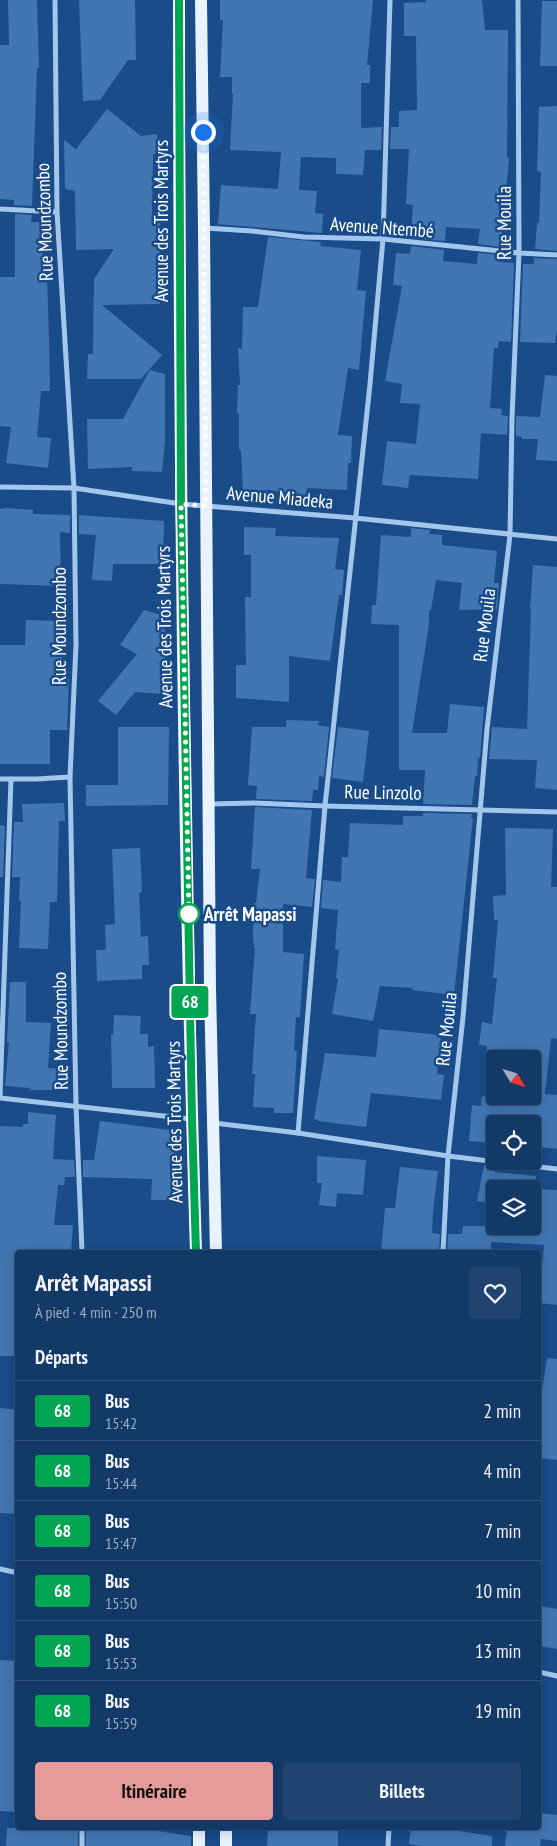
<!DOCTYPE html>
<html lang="fr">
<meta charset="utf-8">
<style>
body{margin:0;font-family:"PT Sans Narrow",sans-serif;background:#204470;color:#f1f3f6;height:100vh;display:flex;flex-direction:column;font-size:19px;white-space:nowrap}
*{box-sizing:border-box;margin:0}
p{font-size:16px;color:#9dacc0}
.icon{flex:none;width:28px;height:28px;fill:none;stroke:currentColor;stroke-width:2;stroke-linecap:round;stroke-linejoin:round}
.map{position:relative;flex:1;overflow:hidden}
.sheet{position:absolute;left:15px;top:1250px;width:526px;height:580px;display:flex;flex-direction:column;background:#133967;border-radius:5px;box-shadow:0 2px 12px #0003,0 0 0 1px #32537b}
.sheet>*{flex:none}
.badge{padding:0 10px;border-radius:4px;font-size:18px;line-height:32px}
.needle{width:32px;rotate:128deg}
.fabs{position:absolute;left:486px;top:1050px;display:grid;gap:10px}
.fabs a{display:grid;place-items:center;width:55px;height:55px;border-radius:5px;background:#133967;box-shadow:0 2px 12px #0003,0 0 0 1px #32537b;font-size:25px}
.you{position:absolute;width:25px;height:25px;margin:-12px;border:4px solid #fff;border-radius:50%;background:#1a73e8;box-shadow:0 0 0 8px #1a73e833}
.map>.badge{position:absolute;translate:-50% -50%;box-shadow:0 0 0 2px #fff}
h2{padding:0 20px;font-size:19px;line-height:45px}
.round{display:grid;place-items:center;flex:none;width:52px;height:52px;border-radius:5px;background:#204470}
.head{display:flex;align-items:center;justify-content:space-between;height:85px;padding:0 20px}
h1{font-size:24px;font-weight:700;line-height:38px}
.action{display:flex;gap:10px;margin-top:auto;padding:10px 20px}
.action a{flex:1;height:58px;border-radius:5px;background:#e69b98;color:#111;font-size:20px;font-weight:700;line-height:58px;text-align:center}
.action a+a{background:#204470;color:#f1f3f6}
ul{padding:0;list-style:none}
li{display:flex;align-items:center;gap:15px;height:60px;padding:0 20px;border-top:1px solid #32537b}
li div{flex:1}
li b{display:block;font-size:19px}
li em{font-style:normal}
li .badge{min-width:55px;font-weight:700;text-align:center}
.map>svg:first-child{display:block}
</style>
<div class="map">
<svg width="557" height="1846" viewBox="0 0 557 1846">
<rect width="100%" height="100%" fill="#194c89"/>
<g fill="#4276b2">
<path d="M8,0H37L39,68H37L32,206L14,205V200L0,199V45H9Z"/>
<path d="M79,0H135L136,60H128L100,100L83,101Z"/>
<path d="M220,0H373L367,65H370V83H361V128L382,127L381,150H365L363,175L336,174V158L301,157L299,190L317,191L315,213L323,214L322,233L218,224L221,185L278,189L281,152L230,150L233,93H232V77H220L223,20H220Z"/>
<path d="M426,0H482L485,30H508L507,158H509L501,247L478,244L480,229L446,227L445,241L411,238L413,205L406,204L409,149H390L391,127H399V111L417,110L416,36H404V3L426,2Z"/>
<path d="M542,1H557V66H540Z"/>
<path d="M557,106V251L535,249L537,223H539L541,172L537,171L539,107Z"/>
<path d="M107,109L141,136L157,134L159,153L153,154L152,219H160V304L102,305L162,355L141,379H87L88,354H93L94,279L114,249L76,250L75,191L65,189L64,140L76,149Z"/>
<path d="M15,214L32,215L31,222H42L43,275H47L49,339L50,391H41L37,437L51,438L48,468L6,463L11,427L0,426V277H15Z"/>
<path d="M268,237L321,242L320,246L361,250L357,290L366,291L359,370L348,368L338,435L352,436L351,463H348L347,490L307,488L306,495L270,490L243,492L241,450H239V414H237L238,385H240L238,348L242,349L243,307H258Z"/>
<path d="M411,246L444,250L443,261L477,264L478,253L500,255V262L514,263L511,342L499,341L498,348H494L490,408L502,409L501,415L508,416L507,435L481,433L478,479L410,475L408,488L382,485L387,441L416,444L420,404L400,403L402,384L385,381L402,286L393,285L396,253L410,254Z"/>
<path d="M534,258L557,259V330L555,343L520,342L523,264H534Z"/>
<path d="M150,370L165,374V441L162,472L132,471V467L88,469L87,419H123Z"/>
<path d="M545,375L557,376V461L536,460L538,439H522V437L516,436V416L540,417Z"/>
<path d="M6,508L33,510V514L70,515V533L60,532L61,586L0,584V509Z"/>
<path d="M79,515L164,521L163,564H113L112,581L92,580L96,535L79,534Z"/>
<path d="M244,527L276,528L275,536L339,538L335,569L344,570L342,595H339L330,661L289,656V702L236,698V665H246L245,597H251V555H244Z"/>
<path d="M411,528L430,530L429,534L442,535V545L497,551L494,583H499L497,609L459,610L462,583L436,580L431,610H429V624L412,733H447L450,704L484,707L480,758H478L477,776H475L472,805L423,804L425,770H399V625L371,624L372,605H376L381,535L411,537Z"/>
<path d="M533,565L557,567V790L535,788L537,760L489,759L492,727L527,729L531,609H530Z"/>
<path d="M144,610L165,616L164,658H167L164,694L135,692L116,715L98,701L137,654L120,645Z"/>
<path d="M26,620L62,621V672L63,676H69L67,730H50V764H0V645H25Z"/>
<path d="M286,720L319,721L318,725L329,727L324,777L319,776L318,790H313L312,801L256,799L257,786L248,785L252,727H286Z"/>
<path d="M118,727H169L168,805L86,806V785H118Z"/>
<path d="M338,727L369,731L363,782L332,778Z"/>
<path d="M64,803L65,821H59L57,902H50L48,949L19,948L21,901H19L20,877H12L14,822H23L22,804Z"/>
<path d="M255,807L312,810L306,878L315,879L312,907L283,904V952L304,954L300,1017H296L294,1050L297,1051L293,1113H274V1108L253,1107L255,1074H252L256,1014H250L255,948H254L253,935L254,903H256L260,869H251Z"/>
<path d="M423,813L472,814L471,818H473L454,995L412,990L413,988L380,986L373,1021L332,1014L338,979L336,978L339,950L335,949L338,910L321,908L323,880L341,882L342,857H348L350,823L403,825V816H423Z"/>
<path d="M0,825L5,826L3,877H0Z"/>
<path d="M505,828L553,829L551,887H557V1039L551,1038L545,1094L557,1095V1149L532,1146V1124H495V1143L469,1141L472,1105L481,1106L482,1096L532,1103V1059H486L487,1046L479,1045L482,1022L492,1024L497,978H493L498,920H494L493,896L506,895Z"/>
<path d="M140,848L142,892L139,893L141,937L148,936L149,965H142V979L97,981L96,950H106L105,925L115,924L112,849Z"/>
<path d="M10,982H26V1022L51,1023L48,1068L61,1069L59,1090H30V1088L5,1086L9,1042H7Z"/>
<path d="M114,1015L141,1016L140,1034H148V1047L154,1046L155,1088H112L111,1035H113Z"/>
<path d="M379,1029L441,1035L437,1074L444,1075L441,1100L371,1093L366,1127L318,1121V1120L314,1119L325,1053L376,1057Z"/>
<path d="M28,1112L56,1115L53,1159L74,1160L75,1177H65L64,1185H58L54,1225H73L71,1252H18V1356H0V1126L23,1127V1124H28Z"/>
<path d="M100,1121L177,1131L174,1200H151L152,1179L83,1177V1160H94Z"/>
<path d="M317,1156L366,1160L363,1195L337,1193L336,1207L319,1205L322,1183H317Z"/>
<path d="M484,1165L495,1166V1172L536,1176L535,1189H495V1204L477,1201Z"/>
<path d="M400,1167L438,1171L433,1211L432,1233L440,1234L439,1252H381L385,1208H395Z"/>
<path d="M532,1189L557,1190V1305L539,1303L544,1245L491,1242V1252H447L448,1234H462L463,1226H532Z"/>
<path d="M547,1358L557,1359V1460L539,1458V1390H542Z"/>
<path d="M0,1408L18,1410V1514L0,1513Z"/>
<path d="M539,1606L557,1609V1649L539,1646Z"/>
<path d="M0,1660L18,1661V1812L0,1811Z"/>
<path d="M539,1813L557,1815V1841L541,1839L540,1846H505L507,1828H539Z"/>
<path d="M7,1828H78V1846H6Z"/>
<path d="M86,1828H138L191,1836V1846H86Z"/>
<path d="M268,1828H338V1846H267Z"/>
<path d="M411,1828H439L492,1836V1846H422L409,1844Z"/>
</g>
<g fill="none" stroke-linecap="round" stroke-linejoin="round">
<g stroke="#a3c6ed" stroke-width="5">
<path d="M55,0L57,212L74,488L76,645L70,777L76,1106L82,1252"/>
<path d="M0,209L57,212"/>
<path d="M205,228L252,231L304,237L383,239L519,253L557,255"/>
<path d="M0,487L74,488L181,504L355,518L557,539"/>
<path d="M0,779H36L70,777"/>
<path d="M210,804L254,803L325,806L557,812"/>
<path d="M0,1097L11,779"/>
<path d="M0,1098L191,1119"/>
<path d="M214,1123L298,1133L448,1156L557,1169"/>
<path d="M298,1133L325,806L370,384L383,239L390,0"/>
<path d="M443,1252L448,1156L463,1017L487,729L510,535L512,418L519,253L518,0"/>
<path d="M0,1569L18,1573"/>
<path d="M539,1672L557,1676"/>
<path d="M82,1846V1828"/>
<path d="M388,1846L389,1828"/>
</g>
<g stroke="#e9f2ff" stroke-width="12">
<path d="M179,0C179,418 183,835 196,1252"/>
<path d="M201,0L204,228L210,989L216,1252"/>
<path d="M226,1828V1846"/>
<path d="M199,1846V1828"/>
</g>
</g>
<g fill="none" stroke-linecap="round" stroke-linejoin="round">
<g stroke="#fff" stroke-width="11">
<path id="line" d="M179,0L181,504L192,1120L196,1252"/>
</g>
<use href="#line" stroke="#00a651" stroke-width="8"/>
<path stroke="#fff" stroke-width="5" stroke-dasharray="0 9" d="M189,914V918L181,504L206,506L203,132"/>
</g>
<circle fill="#fff" stroke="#00a651" stroke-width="2.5" cx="189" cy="914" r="10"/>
<g text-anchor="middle" stroke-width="5" stroke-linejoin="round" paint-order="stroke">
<g font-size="19" fill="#fff" stroke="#194c89">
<text transform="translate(161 221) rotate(-90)" y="7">Avenue des Trois Martyrs</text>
<text transform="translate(44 222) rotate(-92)" y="7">Rue Moundzombo</text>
<text transform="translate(504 223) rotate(-90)" y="7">Rue Mouila</text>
<text transform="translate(382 227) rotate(4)" y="7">Avenue Ntembé</text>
<text transform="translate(280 497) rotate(5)" y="7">Avenue Miadeka</text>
<text transform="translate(484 625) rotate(-83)" y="7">Rue Mouila</text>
<text transform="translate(59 626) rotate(-90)" y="7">Rue Moundzombo</text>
<text transform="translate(164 627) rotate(-91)" y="7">Avenue des Trois Martyrs</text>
<text transform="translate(383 792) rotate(1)" y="7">Rue Linzolo</text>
<text transform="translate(446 1029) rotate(-84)" y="7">Rue Mouila</text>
<text transform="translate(60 1031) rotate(-91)" y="7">Rue Moundzombo</text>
<text transform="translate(174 1122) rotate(-91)" y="7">Avenue des Trois Martyrs</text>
</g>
<g font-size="19" font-weight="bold" fill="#fff" stroke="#194c89" text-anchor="start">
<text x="204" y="921">Arrêt Mapassi</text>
</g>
</g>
</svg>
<div class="fabs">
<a><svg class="needle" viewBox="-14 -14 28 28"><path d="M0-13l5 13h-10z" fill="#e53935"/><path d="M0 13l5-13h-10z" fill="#9dacc0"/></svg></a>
<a><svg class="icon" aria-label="locate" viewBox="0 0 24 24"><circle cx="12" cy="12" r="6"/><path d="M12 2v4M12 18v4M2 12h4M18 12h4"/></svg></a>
<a><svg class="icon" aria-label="layers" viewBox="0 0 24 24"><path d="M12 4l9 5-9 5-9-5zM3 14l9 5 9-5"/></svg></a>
</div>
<div class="you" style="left:203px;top:132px"></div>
<b class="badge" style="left:190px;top:1002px;background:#00a651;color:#fff">68</b>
<section class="sheet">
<div class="head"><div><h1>Arrêt Mapassi</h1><p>À pied · 4 min · 250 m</p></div><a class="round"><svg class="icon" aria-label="heart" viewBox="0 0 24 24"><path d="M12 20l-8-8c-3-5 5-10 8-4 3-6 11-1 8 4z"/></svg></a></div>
<h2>Départs</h2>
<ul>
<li><span class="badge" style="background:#00a651;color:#fff">68</span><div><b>Bus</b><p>15:42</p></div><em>2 min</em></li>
<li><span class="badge" style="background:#00a651;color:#fff">68</span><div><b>Bus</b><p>15:44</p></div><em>4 min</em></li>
<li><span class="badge" style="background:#00a651;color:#fff">68</span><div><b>Bus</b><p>15:47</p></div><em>7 min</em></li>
<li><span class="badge" style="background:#00a651;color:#fff">68</span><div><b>Bus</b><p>15:50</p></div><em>10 min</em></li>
<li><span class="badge" style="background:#00a651;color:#fff">68</span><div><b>Bus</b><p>15:53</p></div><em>13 min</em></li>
<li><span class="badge" style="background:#00a651;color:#fff">68</span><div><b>Bus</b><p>15:59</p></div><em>19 min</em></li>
</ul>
<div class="action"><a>Itinéraire</a><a>Billets</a></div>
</section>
</div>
